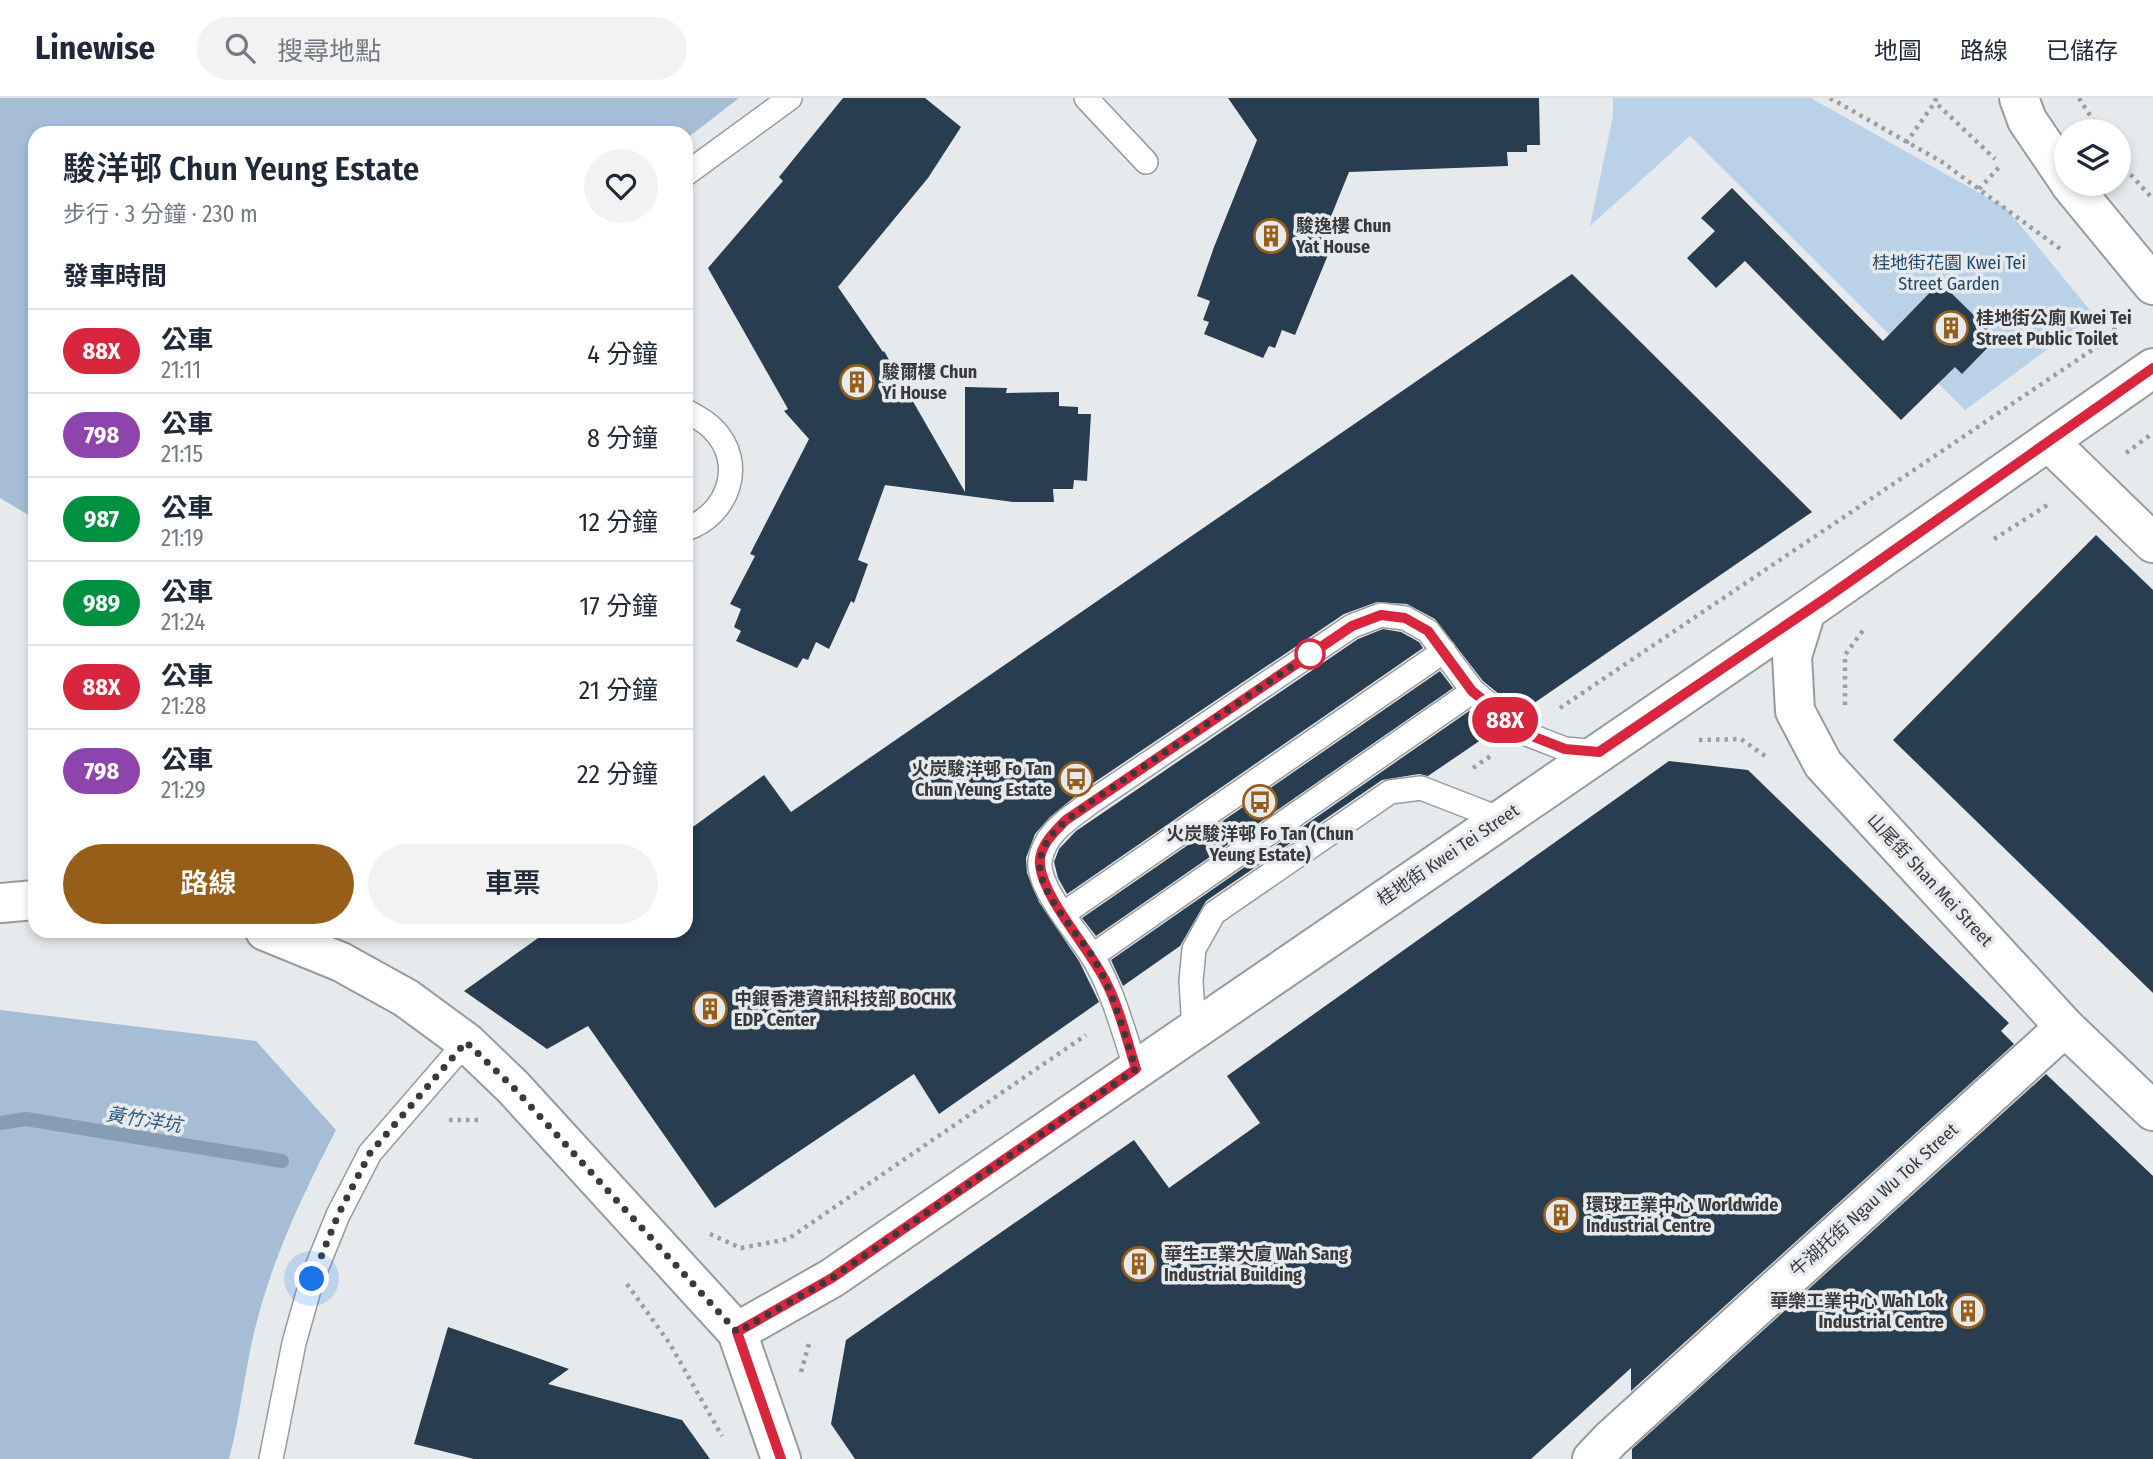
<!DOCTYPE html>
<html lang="zh-TW">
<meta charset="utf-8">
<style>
body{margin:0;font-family:"Fira Sans Condensed","Noto Sans TC",sans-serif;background:#f2f2f3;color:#1f2937;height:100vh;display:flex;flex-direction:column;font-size:26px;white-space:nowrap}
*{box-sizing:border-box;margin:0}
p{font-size:23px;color:#747a83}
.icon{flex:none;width:38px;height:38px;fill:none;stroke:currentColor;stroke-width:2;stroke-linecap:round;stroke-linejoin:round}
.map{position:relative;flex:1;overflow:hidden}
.sheet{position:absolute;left:28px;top:28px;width:665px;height:812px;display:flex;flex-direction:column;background:#fff;border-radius:21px;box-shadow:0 4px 10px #0003}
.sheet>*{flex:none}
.badge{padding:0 14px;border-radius:23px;font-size:24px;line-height:46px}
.tools{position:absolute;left:2054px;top:21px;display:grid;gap:14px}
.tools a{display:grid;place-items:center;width:77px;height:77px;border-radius:50%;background:#fff;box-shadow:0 4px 10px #0003;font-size:35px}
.you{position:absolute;width:35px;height:35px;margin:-18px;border:5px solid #fff;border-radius:50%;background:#1a73e8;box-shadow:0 0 0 10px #1a73e833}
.map>.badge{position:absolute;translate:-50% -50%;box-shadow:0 0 0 4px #fff}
h2{padding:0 35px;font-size:26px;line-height:63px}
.round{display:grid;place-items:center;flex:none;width:74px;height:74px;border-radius:37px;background:#f2f2f3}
.headline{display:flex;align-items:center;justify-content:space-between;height:119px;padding:0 35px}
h1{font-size:33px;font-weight:600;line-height:52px}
.button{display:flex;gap:14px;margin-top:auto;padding:14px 35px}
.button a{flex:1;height:80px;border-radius:42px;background:#975e1a;color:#fff;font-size:28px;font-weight:600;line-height:80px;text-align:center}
.button a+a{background:#f2f2f3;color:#1f2937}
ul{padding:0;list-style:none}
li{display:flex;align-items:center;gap:21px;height:84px;padding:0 35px;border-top:2px solid #e0e1e3}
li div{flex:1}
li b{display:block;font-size:26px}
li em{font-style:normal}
li .badge{min-width:77px;font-weight:700;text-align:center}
header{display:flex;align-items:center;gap:42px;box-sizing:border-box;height:98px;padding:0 35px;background:#fff;border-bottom:2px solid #e0e1e3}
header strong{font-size:33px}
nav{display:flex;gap:38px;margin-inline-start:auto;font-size:24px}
.search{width:490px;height:63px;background:#f2f2f3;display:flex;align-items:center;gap:18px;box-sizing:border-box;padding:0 24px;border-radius:38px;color:#747a83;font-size:26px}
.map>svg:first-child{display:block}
</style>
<header>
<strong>Linewise</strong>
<div class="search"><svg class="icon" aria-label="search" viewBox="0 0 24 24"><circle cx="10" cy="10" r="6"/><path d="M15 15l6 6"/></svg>搜尋地點</div>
<nav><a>地圖</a><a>路線</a><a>已儲存</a></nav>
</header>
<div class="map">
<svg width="2153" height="1361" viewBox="0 0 2153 1361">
<rect width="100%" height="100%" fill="#e7eaed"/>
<path fill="#bad2e7" d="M1613,0H1811L2006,110L2094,217L1965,312L1690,38L1590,128L1613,18Z"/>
<g fill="#a5bed5">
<path d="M0,0H739L686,41V35H35V421L0,400Z"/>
<path d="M0,912L256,943L336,1032C302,1098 271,1163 254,1235C244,1277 240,1320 229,1361H0Z"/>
</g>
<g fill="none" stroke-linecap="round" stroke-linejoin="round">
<path stroke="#859eb4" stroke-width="14" d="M0,1025L26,1021L282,1063"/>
</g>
<g fill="#283d50">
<path d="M843,0H925L961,29L928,80L838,189L883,254L884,253L965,394V289L1007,290L1006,295L1059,294V308L1078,309V316H1091L1087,383L1074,382L1073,391H1053L1054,404H1013L885,387L858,462L868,466L854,505L851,503L829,551L816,544L808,562L803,560L797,570L736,543L741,533L734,529L741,511L730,506L755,458L750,456L809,341L784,313L788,311L708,170L783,83L779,79Z"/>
<path d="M1228,0H1539L1540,47H1527V54H1507L1508,68L1349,74L1319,148L1330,152L1295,237L1282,232L1275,250L1269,248L1263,260L1204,236L1209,224L1203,222L1210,203L1197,198L1214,149L1257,42Z"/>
<path d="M1732,90L1883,243L1940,184L1997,240L1962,276L1955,269L1901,322L1745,163L1716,190L1687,160L1715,133L1701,120Z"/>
<path d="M1572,176L1812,414L1521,614L1483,583L1435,521L1407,506L1377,504L1344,516L1083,692L1050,719L1035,736L1026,760L1027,775L1039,804L1079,863L1099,904L939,1016L914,976L715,1110L588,928L547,951L464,893L548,833H686V734L764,677L791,714Z"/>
<path d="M2096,437L2153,492V895L1893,642Z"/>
<path d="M1383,531L1401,534L1419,544L1423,550L1067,796L1058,780L1054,764L1059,751L1076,733L1358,541Z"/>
<path d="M1440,573L1453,590L1096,838L1082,820Z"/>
<path d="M1472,611L1497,631L1428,678L1419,676L1382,682L1206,803L1180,848L1123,888L1111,862Z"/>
<path d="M1669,663L1748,672L2009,925L2001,933L2014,946L1631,1293V1270L1531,1361H855L831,1326L846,1242L1134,1042L1169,1090L1260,1025L1227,978Z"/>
<path d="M2046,976L2153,1078V1361H1632V1351Z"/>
<path d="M448,1229L569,1271L548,1286L682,1322L710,1361H474L414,1346Z"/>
</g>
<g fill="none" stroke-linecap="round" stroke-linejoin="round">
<g stroke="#989b9d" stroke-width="26">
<g id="service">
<path d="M1086,0L1146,64"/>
<path d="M686,76L790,0"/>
<path d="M686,313C695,318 706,323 713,331C747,365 728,417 686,431"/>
<path d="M1063,816L1444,553"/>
<path d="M1092,858L1473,593"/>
<path d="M1194,932L1191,883L1194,851L1214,815L1390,694L1421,690L1501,721"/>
<path d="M1136,971C1123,933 1113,891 1091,856C1077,834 1037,789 1040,763C1044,735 1070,720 1091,704L1352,528L1381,517L1405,520L1428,533L1473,593L1524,635L1565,651L1599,654"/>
<path d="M271,1361L294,1245L312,1181L338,1117L370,1055L466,944"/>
</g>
</g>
<g stroke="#989b9d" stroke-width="42">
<g id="minor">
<path d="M2019,0L2027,22L2067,81"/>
<path d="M2070,86L2153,187"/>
<path d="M2049,344L2153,445"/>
<path d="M0,805L35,802"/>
<path d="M265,833L341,864L406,900L466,944L513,989L737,1234"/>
<path d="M1592,1361L1611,1341L2065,929"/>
</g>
</g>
<g stroke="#989b9d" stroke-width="42">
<g id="tertiary">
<path d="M1806,513L1792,558L1795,613L1823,666L2065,929L2153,1013"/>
<path d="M781,1361L737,1234L832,1180L1806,513L2153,270"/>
</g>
</g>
<g stroke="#9c9ea1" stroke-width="4.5" stroke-dasharray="3.5 5" stroke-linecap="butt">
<path d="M1830,0L1942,64L2063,153"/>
<path d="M1936,0L1935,4L1995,61"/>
<path d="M2079,0L2100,33"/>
<path d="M1906,45L1935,4"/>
<path d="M2119,64L2153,101"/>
<path d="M1979,91L2001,67"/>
<path d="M2126,355L2153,335"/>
<path d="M1994,441L2049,406"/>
<path d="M1845,607V557L1864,531"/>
<path d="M1560,610L2110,240L2120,218"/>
<path d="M1699,642L1741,641L1765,658"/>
<path d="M1473,670L1492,657"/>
<path d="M449,1022H482"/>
<path d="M710,1136L741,1150L788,1141L1086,937"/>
<path d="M627,1186L670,1246L722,1338"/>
<path d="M801,1274L809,1246"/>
</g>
<use href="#service" stroke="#fff" stroke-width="23"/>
<use href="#minor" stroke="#fff" stroke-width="38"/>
<use href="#tertiary" stroke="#fff" stroke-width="38"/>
</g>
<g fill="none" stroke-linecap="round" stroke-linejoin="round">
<g stroke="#fff" stroke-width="16">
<path id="line" d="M781,1361L737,1234L832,1180L1136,971C1127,943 1120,911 1106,884C1090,851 1043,800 1040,767C1038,749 1054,734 1066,722L1352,528L1381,517L1405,520L1428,533L1472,593L1524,635L1565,651L1599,654L1829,498L2153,270"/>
</g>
<use href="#line" stroke="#d7263d" stroke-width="10"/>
<path stroke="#393a3b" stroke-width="7" stroke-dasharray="0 12.6" d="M312,1181L338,1117L370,1055L466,944L513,989L737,1234L832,1180L1136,971C1123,933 1113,891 1091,856C1076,834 1036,791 1040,763C1044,735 1070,720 1091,704L1312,555L1310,556"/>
</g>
<defs>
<g id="building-ring" transform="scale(1.75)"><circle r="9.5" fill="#e7eaed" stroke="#975e1a" stroke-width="1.5"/><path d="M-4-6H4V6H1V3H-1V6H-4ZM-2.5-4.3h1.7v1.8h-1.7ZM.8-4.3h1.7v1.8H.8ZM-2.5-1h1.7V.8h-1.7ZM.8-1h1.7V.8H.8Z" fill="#975e1a"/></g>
<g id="bus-ring" transform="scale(1.75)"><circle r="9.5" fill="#e7eaed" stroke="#975e1a" stroke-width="1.5"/><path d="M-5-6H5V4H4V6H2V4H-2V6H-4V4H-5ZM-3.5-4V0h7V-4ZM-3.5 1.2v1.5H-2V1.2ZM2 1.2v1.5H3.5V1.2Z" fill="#975e1a"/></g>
</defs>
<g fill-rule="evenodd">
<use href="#building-ring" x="1271" y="138"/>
<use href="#building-ring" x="1951" y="230"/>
<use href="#building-ring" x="857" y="284"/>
<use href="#bus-ring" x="1076" y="681"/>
<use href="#bus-ring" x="1260" y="704"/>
<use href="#building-ring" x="710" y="911"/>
<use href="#building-ring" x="1561" y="1117"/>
<use href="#building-ring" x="1139" y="1166"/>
<use href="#building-ring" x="1968" y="1213"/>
</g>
<circle fill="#fff" stroke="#d7263d" stroke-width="3.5" cx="1310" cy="556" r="14"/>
<g text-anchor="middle" stroke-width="7" stroke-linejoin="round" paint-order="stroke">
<g font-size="18" font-weight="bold" fill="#393a3b" stroke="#e7eaed" text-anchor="start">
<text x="1296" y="134">駿逸樓 Chun<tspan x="1296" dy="21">Yat House</tspan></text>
<text x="1976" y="226">桂地街公廁 Kwei Tei<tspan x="1976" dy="21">Street Public Toilet</tspan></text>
<text x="882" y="280">駿爾樓 Chun<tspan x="882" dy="21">Yi House</tspan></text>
<text x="1052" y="677" text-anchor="end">火炭駿洋邨 Fo Tan<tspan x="1052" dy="21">Chun Yeung Estate</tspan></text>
<text x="1260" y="742" text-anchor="middle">火炭駿洋邨 Fo Tan (Chun<tspan x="1260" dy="21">Yeung Estate)</tspan></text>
<text x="734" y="907">中銀香港資訊科技部 BOCHK<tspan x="734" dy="21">EDP Center</tspan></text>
<text x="1586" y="1113">環球工業中心 Worldwide<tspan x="1586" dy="21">Industrial Centre</tspan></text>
<text x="1164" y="1162">華生工業大廈 Wah Sang<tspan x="1164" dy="21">Industrial Building</tspan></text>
<text x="1944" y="1209" text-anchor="end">華樂工業中心 Wah Lok<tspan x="1944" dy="21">Industrial Centre</tspan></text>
</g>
<g font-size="18" fill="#1e4768" stroke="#e7eaed">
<text x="1949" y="171">桂地街花園 Kwei Tei<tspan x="1949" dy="21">Street Garden</tspan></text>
</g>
<g font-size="18" fill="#393a3b" stroke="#e7eaed">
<text transform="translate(1448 757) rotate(-34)" y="6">桂地街 Kwei Tei Street</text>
<text transform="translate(1930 782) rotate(47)" y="6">山尾街 Shan Mei Street</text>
<text transform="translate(1874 1102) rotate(-42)" y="6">牛湖托街 Ngau Wu Tok Street</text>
</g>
<g font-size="19" font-style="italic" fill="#2f587a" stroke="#e7eaed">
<text transform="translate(144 1021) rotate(9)" y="7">黃竹洋坑</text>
</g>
</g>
</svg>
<div class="tools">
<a><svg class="icon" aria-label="layers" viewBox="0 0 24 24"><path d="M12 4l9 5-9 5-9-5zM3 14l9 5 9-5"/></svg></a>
</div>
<div class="you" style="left:312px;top:1181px"></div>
<b class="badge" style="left:1505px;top:622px;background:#d7263d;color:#fff">88X</b>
<section class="sheet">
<div class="headline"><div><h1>駿洋邨 Chun Yeung Estate</h1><p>步行 · 3 分鐘 · 230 m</p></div><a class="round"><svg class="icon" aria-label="heart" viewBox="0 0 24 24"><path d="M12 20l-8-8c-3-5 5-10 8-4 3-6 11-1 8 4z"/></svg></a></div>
<h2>發車時間</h2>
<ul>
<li><span class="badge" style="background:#d7263d;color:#fff">88X</span><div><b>公車</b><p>21:11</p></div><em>4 分鐘</em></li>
<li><span class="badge" style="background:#8e44ad;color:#fff">798</span><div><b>公車</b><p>21:15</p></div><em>8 分鐘</em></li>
<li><span class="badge" style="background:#009140;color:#fff">987</span><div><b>公車</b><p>21:19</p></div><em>12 分鐘</em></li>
<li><span class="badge" style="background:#009140;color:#fff">989</span><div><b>公車</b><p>21:24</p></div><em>17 分鐘</em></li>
<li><span class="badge" style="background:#d7263d;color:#fff">88X</span><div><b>公車</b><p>21:28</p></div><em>21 分鐘</em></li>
<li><span class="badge" style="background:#8e44ad;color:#fff">798</span><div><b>公車</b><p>21:29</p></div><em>22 分鐘</em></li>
</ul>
<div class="button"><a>路線</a><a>車票</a></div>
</section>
</div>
